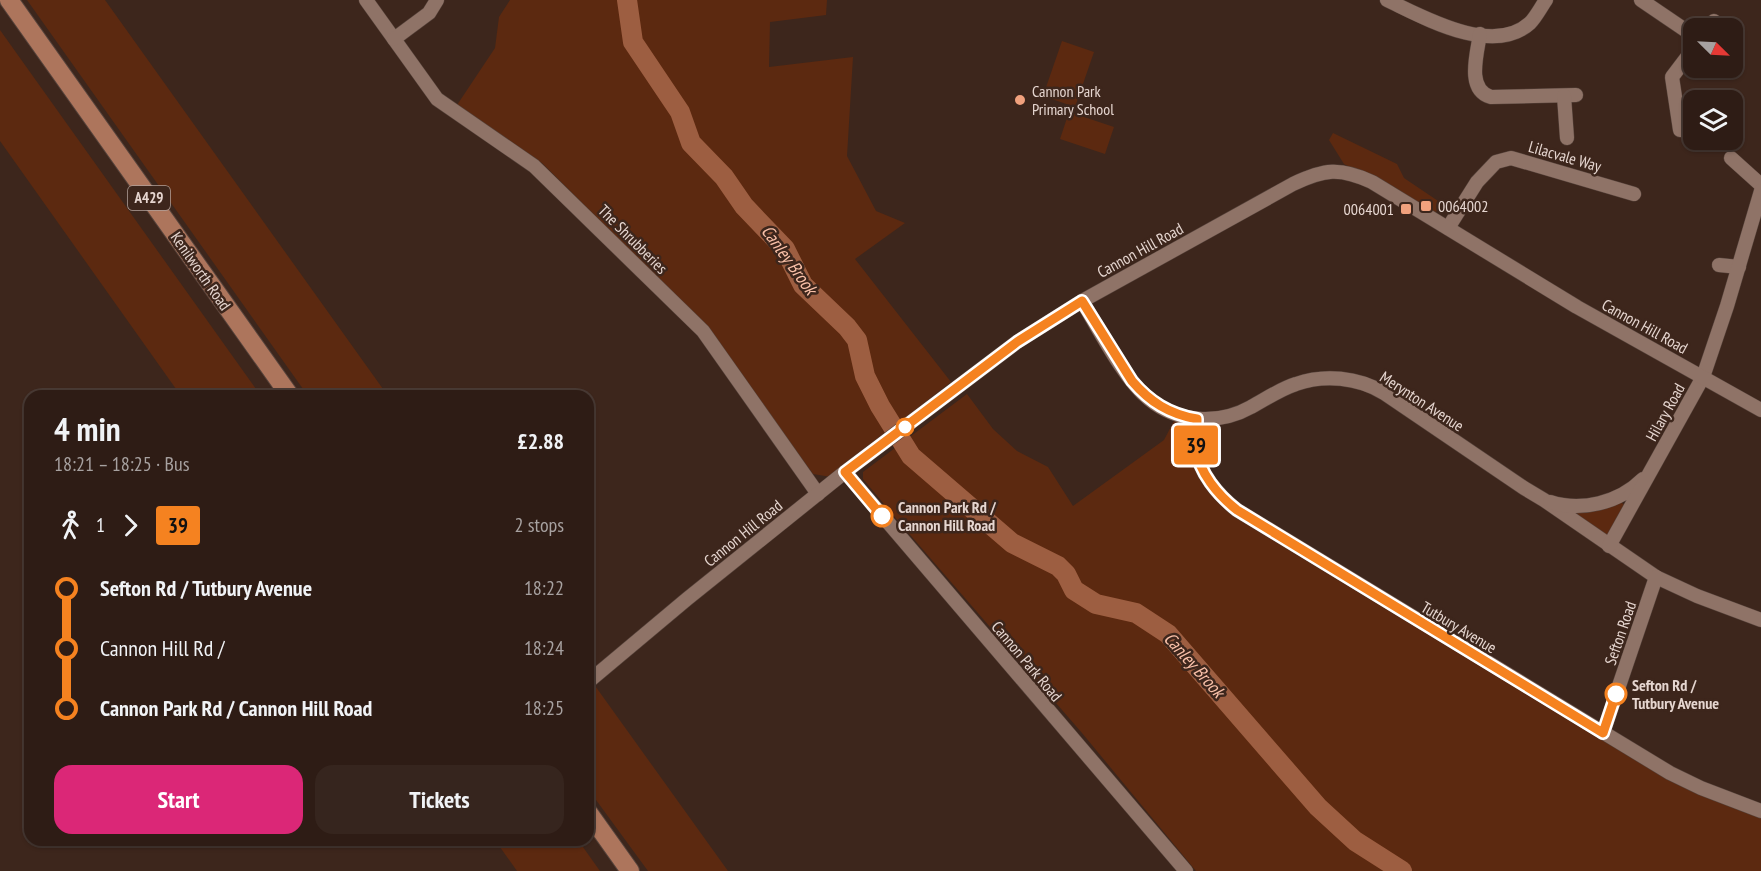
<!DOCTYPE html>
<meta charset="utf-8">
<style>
body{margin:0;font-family:"PT Sans Narrow",sans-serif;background:#36251e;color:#f1f3f6;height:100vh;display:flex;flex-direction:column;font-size:22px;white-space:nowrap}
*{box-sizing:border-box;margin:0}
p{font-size:20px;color:#a7a1a0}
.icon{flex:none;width:33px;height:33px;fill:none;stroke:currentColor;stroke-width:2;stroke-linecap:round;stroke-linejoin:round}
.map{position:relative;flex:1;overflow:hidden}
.side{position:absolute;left:24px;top:390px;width:570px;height:456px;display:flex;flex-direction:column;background:#2e1c15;border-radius:18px;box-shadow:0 2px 4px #0004,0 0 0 2px #493a34}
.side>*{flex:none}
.badge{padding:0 12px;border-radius:4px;font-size:21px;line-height:39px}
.needle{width:39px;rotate:114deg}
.controls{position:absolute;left:1683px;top:18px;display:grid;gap:12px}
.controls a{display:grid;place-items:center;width:60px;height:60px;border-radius:12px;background:#2e1c15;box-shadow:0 2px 4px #0004,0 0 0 2px #493a34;font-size:30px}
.map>.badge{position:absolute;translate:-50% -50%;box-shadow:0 0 0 3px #fff}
.legs{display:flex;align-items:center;gap:9px;height:66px;padding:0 30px;font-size:20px}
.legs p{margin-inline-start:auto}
.summary{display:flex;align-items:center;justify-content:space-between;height:102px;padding:0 30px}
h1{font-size:33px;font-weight:700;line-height:45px}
.button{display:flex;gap:12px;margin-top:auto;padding:12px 30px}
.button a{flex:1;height:69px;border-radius:18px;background:#db2777;color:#fff;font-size:24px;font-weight:700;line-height:69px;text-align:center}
.button a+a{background:#36251e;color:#f1f3f6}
ul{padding:0 30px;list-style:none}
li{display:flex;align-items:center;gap:21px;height:60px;font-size:22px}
li i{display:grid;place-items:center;width:9px;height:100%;margin:0 8px;background:currentColor}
li i::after{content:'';width:15px;height:15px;margin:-8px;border:4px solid;border-radius:50%;background:#2e1c15}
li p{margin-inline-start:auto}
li:first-child i{background:linear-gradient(#0000 50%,currentColor 0)}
li:last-child i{background:linear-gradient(currentColor 50%,#0000 0)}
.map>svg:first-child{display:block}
</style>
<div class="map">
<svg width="1761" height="871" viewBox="0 0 1761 871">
<rect width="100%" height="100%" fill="#3d261c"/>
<g fill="#5c2910">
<path d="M27,0H105L388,396H308Z"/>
<path d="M510,0H827L826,15L770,22L769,67L853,57L847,156L876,211L905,223L855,259L951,382L831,477L813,474L706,326L542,163L457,105L495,48L499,17Z"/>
<path d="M0,30L261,396H181L0,141Z"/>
<path d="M1062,41L1094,52L1075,107L1043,96Z"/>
<path d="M1069,112L1114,127L1105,154L1060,139Z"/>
<path d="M1333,133L1397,164L1404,178L1447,207L1435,212L1344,164L1329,140Z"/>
<path d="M967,394L993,429L1017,451L1048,467L1073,506L1164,440L1175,419L1186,424L1190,430L1217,501L1244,522L1435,637L1761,816V871H1196L1082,733L899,522L863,479V472Z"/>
<path d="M1620,502L1625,505L1608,535H1605L1577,514L1578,512Z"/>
<path d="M588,676L728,871H648L588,789Z"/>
<path d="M495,840H578L600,871H517Z"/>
</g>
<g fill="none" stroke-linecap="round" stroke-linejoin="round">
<path stroke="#9d5e41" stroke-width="20" d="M627,0L633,42L680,112L691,143L724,177L744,206L785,249L803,285L847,327L857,340L865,376L880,406L911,456L1012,543L1058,566L1066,574L1074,590L1096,604L1136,613L1168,634L1318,807L1355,841L1402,871"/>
<g stroke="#56433b" stroke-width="15">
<g id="minor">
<path d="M366,0L437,99L534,166L703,331L818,494"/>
<path d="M1387,0C1423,17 1493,57 1530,23C1536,17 1541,7 1546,0"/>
<path d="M1641,0L1694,36"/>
<path d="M1708,28L1714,21"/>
<path d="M1480,34C1477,54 1466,90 1491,97L1576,95"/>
<path d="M394,39L429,13L437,0"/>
<path d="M1564,96L1567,138"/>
<path d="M1689,129L1680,130L1672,77L1694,48"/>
<path d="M1731,158L1761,185"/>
<path d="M1448,228L1477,182L1496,162L1511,158L1634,194"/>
<path d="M1719,265L1739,267"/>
<path d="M1082,301C1099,329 1124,379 1149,399C1178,423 1219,425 1251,407C1266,399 1280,389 1296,384C1324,374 1358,377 1384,393L1524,488L1544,500L1656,577L1697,596L1761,620"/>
<path d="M1197,419C1197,429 1195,439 1196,448C1199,473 1218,495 1237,510L1670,773L1701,788L1761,811"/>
<path d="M845,472L1186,871"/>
<path d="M1550,502C1581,512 1619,503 1643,479"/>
<path d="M1609,546L1703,377L1727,306L1761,191"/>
<path d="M588,682L687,599L845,472L1017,342L1082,301L1293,184C1324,169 1340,167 1372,182L1577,307L1761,410"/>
<path d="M1603,733L1656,577"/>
</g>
</g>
<g stroke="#56433b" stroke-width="20">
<g id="major">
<path d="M9,0L290,396"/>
<path d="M588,812L630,871"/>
</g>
</g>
<use href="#minor" stroke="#8f7367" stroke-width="14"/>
<use href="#major" stroke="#ad755c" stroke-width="18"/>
</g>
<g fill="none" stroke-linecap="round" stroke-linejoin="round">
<g stroke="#fff" stroke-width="14">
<path id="line-1" d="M882,516L845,472L1017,342L1082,301L1132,381C1150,402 1169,414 1197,419C1197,429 1195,439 1196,448C1199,473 1218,495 1237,510L1603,733L1616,694"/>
</g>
<use href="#line-1" stroke="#f58220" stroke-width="9"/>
</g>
<g fill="#f1a17d" stroke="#3d261c" stroke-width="2">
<circle cx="1020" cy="100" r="6"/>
<rect x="1420" y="200" width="12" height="12" rx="3"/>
<rect x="1400" y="203" width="12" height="12" rx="3"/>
</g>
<g fill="#fff" stroke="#f58220" stroke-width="3">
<circle cx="905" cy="427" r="8"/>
<circle cx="882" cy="516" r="10"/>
<circle cx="1616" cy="694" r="10"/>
</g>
<g text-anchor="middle" stroke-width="5" stroke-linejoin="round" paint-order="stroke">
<rect fill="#3d261c" stroke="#b3a19a" stroke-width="1.5" x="128" y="186" width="42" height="24" rx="4.5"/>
<g font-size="15" font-weight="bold" fill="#e6d6d0">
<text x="149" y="203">A429</text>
</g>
<g font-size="16" fill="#e6d6d0" stroke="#3d261c" text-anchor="start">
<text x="1032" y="97">Cannon Park<tspan x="1032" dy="18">Primary School</tspan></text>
<text x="1438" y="212">0064002</text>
<text x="1394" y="215" text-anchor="end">0064001</text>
</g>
<g font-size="16" fill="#e6d6d0" stroke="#3d261c">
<text transform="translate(1565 156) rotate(16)" y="6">Lilacvale Way</text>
<text transform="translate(633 239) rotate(45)" y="6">The Shrubberies</text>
<text transform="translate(1140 250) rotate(-29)" y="6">Cannon Hill Road</text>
<text transform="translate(201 271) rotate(55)" y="6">Kenilworth Road</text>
<text transform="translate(1645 326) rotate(29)" y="6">Cannon Hill Road</text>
<text transform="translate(1422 401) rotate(33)" y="6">Merynton Avenue</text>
<text transform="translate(1665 412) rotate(-61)" y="6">Hilary Road</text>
<text transform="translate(743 533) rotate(-39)" y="6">Cannon Hill Road</text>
<text transform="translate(1459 627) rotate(31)" y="6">Tutbury Avenue</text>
<text transform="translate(1620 633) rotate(-71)" y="6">Sefton Road</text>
<text transform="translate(1027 661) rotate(50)" y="6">Cannon Park Road</text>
</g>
<g font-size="16" font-weight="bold" fill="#e6d6d0" stroke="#3d261c" text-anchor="start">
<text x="898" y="513">Cannon Park Rd /<tspan x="898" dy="18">Cannon Hill Road</tspan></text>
<text x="1632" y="691">Sefton Rd /<tspan x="1632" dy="18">Tutbury Avenue</tspan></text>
</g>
<g font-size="18" font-style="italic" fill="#f9c0a8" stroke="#3d261c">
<text transform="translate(789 260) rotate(54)" y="6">Canley Brook</text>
<text transform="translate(1194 665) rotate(48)" y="6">Canley Brook</text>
</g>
</g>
</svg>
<div class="controls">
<a><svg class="needle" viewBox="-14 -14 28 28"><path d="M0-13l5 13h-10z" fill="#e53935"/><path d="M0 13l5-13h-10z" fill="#a7a1a0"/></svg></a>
<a><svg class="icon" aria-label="layers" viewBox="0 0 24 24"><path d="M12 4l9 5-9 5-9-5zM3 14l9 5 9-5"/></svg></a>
</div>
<b class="badge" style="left:1196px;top:445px;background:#f58220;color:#111">39</b>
<section class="side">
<div class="summary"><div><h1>4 min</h1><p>18:21 – 18:25 · Bus</p></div><b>£2.88</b></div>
<div class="legs"><svg class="icon" aria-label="walk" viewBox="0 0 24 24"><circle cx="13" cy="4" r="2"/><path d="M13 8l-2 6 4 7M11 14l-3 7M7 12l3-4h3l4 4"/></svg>1<svg class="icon" aria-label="forward" viewBox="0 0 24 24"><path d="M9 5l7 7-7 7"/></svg><b class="badge" style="background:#f58220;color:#111">39</b><p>2 stops</p></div>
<ul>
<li><i style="color:#f58220"></i><b>Sefton Rd / Tutbury Avenue</b><p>18:22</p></li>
<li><i style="color:#f58220"></i><span>Cannon Hill Rd /</span><p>18:24</p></li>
<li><i style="color:#f58220"></i><b>Cannon Park Rd / Cannon Hill Road</b><p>18:25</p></li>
</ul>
<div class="button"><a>Start</a><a>Tickets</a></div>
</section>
</div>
